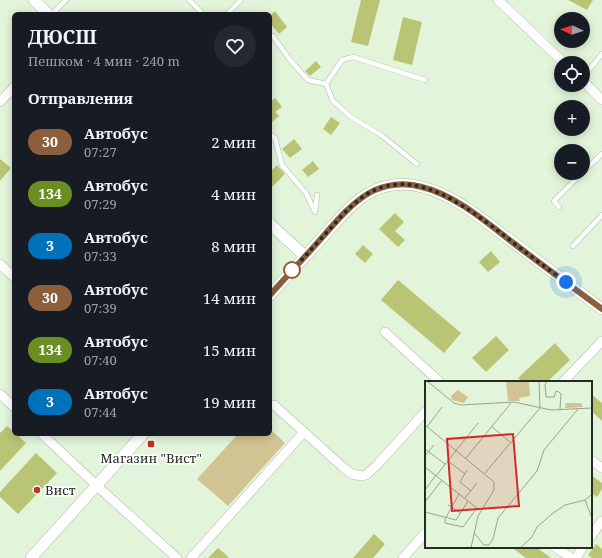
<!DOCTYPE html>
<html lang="ru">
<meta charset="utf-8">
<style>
body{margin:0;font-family:"Noto Serif",serif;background:#242831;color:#f1f3f6;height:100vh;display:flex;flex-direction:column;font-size:15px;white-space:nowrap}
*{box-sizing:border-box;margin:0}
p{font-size:13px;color:#9ea1a6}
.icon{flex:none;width:22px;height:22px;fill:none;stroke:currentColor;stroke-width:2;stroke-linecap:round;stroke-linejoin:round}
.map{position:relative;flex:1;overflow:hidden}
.panel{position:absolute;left:12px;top:12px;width:260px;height:424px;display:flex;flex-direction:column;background:#171b24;border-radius:6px;box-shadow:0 2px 10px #0003}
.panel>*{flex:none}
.badge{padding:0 8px;border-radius:13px;font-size:14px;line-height:26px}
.needle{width:26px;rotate:274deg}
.buttons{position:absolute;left:554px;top:12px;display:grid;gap:8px}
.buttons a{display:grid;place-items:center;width:36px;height:36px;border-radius:50%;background:#171b24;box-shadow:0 2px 10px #0003;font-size:20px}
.you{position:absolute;width:20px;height:20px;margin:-10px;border:3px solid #fff;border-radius:50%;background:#1a73e8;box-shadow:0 0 0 6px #1a73e833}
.map>.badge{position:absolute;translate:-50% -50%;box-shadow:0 0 0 2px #fff}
h2{padding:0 16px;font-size:15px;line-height:36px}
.round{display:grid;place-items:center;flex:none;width:42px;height:42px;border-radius:21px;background:#242831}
.head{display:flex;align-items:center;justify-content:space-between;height:68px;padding:0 16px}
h1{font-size:19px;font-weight:700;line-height:30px}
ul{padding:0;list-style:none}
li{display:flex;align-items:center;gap:12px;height:52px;padding:0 16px}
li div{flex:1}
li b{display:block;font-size:15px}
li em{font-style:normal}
li .badge{min-width:44px;font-weight:700;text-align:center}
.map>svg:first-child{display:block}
</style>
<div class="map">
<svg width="602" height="558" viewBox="0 0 602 558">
<rect width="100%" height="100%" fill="#e2f5db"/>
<path fill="#d1c492" d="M270,429L285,443L228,506L197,479L238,434H270Z"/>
<g fill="#b9c574">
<path d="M361,0H380L368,46L351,42Z"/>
<path d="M568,0H593L587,10Z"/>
<path d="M275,11L287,27L279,34L270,23V16Z"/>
<path d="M403,17L422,22L412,65L393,60Z"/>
<path d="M316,61L321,67L310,76L305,71Z"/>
<path d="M275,98L282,107L275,112L279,116L270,124V102Z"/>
<path d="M331,117L340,123L331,135L323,129Z"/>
<path d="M294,139L302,149L290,158L282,149Z"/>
<path d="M0,159L11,168L0,181Z"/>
<path d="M313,161L319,169L308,177L302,170Z"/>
<path d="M277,165L285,174L270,189V172Z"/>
<path d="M395,213L404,222L395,231L405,240L398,247L379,229Z"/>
<path d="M363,245L373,254L365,263L355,254Z"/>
<path d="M491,251L500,262L488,272L479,262Z"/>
<path d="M398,280L461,333L444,353L381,300Z"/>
<path d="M496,336L509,350L486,372L472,358Z"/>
<path d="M555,343L570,360L547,382H522L518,378Z"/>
<path d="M591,394L602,403V421L591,411Z"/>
<path d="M7,426L14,432V434H16L26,443L0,471V433Z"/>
<path d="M36,453L57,473L18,514L0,497V492Z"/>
<path d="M591,475L602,483V489L597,497L591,493Z"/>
<path d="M374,534L385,544L373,558H353Z"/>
<path d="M596,544L602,549V558H592L588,555Z"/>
<path d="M511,547H536L551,558H526Z"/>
<path d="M218,548L224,553L229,558H208Z"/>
</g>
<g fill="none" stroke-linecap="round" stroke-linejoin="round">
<g stroke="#adbfa6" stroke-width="5.5">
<g id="service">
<path d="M189,0L203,14"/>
<path d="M52,14L66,0"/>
<path d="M227,14L241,0"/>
<path d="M273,36L290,60L308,80L326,84L333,101L351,117L381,135L417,164"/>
<path d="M583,77L602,54"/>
<path d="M326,84L342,60L353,57L425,80"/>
<path d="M270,135L275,138L282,165L306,193L315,212L317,195"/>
<path d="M583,172L602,154"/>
<path d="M559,207L554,201L582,173"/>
<path d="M573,246L602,215"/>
</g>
</g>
<g stroke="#adbfa6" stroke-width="10">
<g id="minor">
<path d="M498,0L564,63"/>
<path d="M583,81L602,100"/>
<path d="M0,102L14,87"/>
<path d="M0,264L14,277"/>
<path d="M385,332L440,382"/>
<path d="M563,382L602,341"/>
<path d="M0,394L14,407"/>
<path d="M274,405L304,432L345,469L352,474L362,476L366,475L376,466L426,411"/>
<path d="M42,434L96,485L177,558"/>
<path d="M591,460L602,468"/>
<path d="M591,536L602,521"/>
<path d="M555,547L571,558"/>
<path d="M191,558L304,432"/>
<path d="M403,558L426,532"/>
<path d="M576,558L583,547"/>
</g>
</g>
<g stroke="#adbfa6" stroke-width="12">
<g id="tertiary">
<path d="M34,0L48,14"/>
<path d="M270,224L305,256"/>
<path d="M270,295C287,276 304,258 321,239C336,223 350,204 369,193C385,184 405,182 422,187C455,195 483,220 510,240C541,263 571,286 602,309"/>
<path d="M31,558L143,434"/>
</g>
</g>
<use href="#service" stroke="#fff" stroke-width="4.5"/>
<use href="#minor" stroke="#fff" stroke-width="9"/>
<use href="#tertiary" stroke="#fff" stroke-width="11"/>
</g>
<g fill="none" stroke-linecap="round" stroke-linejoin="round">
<g stroke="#fff" stroke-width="9">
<path id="line" d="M270,295C286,277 303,259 319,241C334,224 349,205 369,193C385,184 405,182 422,187C455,195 486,222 512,242C542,265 572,287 602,309"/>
</g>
<use href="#line" stroke="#8b5e3c" stroke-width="6"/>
<path stroke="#242b22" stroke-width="4" stroke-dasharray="0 7.2" d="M292,270C305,257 317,243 329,230C340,218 351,205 364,196C412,164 463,205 501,233C522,250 544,266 566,282"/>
</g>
<circle fill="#fff" stroke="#8b5e3c" stroke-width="2" cx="292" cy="270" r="8"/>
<g fill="#c0341b" stroke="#fff" stroke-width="1.5">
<rect x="147" y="440" width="8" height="8" rx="2"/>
<circle cx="37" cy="490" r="4"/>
</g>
<g text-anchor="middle" stroke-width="3" stroke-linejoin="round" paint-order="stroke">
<g font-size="13" fill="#242b22" stroke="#fff">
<text x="151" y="463">Магазин "Вист"</text>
<text x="45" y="495" text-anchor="start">Вист</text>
</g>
</g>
<g transform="translate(425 381)">
<rect width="167" height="167" fill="#e2f5db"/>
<path d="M81,0H104L105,15L94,17L95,20H83ZM33,9L43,16L39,22L27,19L26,15ZM141,22H156L158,26L140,27Z" fill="#d1c492"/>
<path fill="none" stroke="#96a491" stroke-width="1" d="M2,0L29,22L36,24L89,21L126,29L167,27M114,0L115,27M123,0L120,3L121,16H129L131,10L134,11L136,13L135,28M0,44L69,101V109L53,135L46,167M66,45L85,61M2,46L17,26M0,68L20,83M0,75L9,64M41,77L86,22M23,80L40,93M0,86L53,128M42,89L35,101L46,110M60,92L115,27M11,95L53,42M0,109L11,94M34,113L20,138V142L38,146L52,127M40,117L52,102M160,119L167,137M0,121L17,99M23,124L36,132M0,131L31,139L43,120M49,152L59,164H64L68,158L73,137L112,90L119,69L153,28M95,167L107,156L112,146L127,133L140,124L160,119L167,113"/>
<path fill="#d62828" fill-opacity="0.15" stroke="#d62828" stroke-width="2" d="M88,53L94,125L27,130L22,58Z"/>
<rect width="167" height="167" fill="none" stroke="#242b22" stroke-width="2"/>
</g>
</svg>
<div class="buttons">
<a><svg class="needle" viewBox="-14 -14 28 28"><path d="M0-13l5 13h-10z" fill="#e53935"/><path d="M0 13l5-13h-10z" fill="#9ea1a6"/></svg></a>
<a><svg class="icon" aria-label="locate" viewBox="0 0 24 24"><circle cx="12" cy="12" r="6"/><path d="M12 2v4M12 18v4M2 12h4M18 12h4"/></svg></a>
<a>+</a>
<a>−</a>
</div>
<div class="you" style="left:566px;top:282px"></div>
<section class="panel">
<div class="head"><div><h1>ДЮСШ</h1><p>Пешком · 4 мин · 240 m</p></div><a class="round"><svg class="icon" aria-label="heart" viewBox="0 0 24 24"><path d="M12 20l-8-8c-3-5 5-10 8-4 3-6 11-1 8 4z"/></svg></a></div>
<h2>Отправления</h2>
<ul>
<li><span class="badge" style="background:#8b5e3c;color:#fff">30</span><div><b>Автобус</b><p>07:27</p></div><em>2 мин</em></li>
<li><span class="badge" style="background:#6b8e23;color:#fff">134</span><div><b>Автобус</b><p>07:29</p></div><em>4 мин</em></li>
<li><span class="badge" style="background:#0072bc;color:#fff">3</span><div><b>Автобус</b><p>07:33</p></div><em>8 мин</em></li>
<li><span class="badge" style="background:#8b5e3c;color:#fff">30</span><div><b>Автобус</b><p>07:39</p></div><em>14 мин</em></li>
<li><span class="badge" style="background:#6b8e23;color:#fff">134</span><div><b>Автобус</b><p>07:40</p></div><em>15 мин</em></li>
<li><span class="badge" style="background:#0072bc;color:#fff">3</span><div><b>Автобус</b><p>07:44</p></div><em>19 мин</em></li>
</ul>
</section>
</div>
